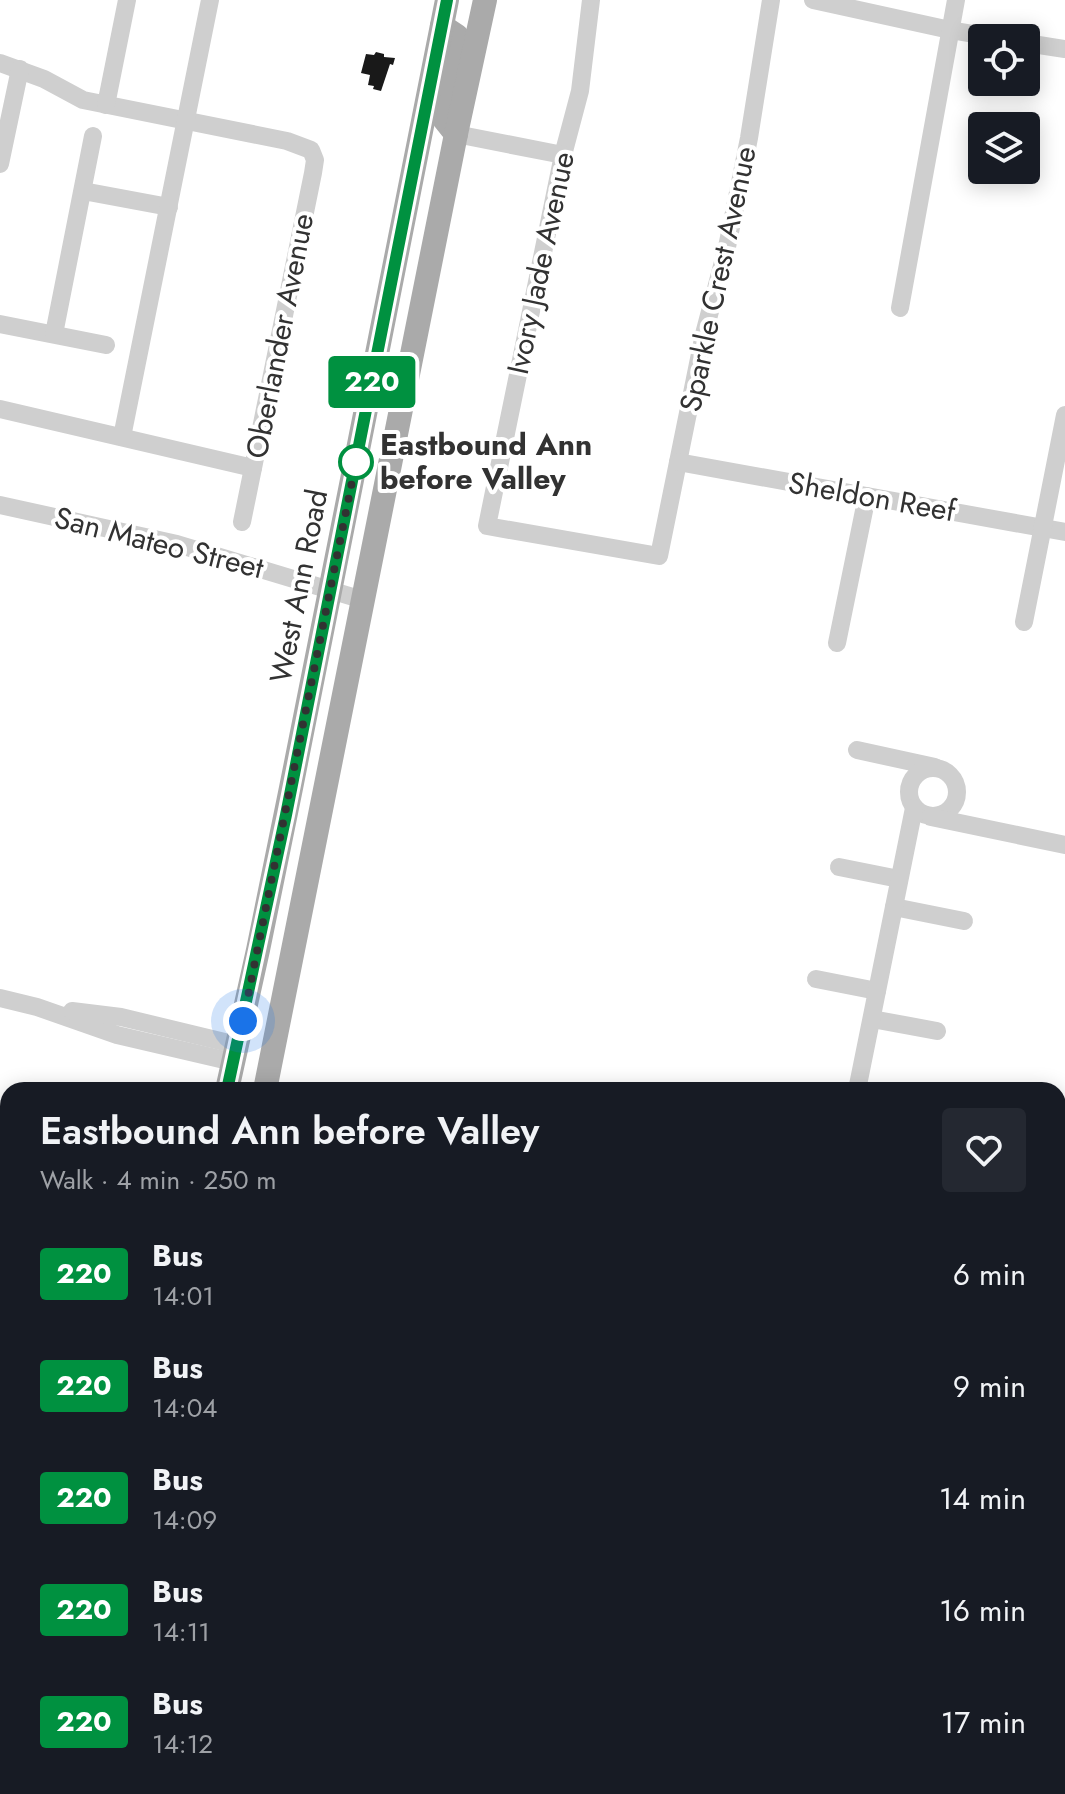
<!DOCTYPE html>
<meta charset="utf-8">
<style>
body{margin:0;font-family:Jost,sans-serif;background:#242831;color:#f1f3f6;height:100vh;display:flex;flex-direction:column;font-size:30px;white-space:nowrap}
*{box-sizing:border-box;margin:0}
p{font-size:26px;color:#9ea1a6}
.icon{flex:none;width:44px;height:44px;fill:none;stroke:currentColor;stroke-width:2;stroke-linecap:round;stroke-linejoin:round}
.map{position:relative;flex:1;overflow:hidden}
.sheet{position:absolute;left:0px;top:1082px;width:1066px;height:712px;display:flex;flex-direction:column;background:#171b24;border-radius:24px 24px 0 0;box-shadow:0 4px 20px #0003}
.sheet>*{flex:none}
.badge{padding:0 16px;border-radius:6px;font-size:28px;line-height:52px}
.buttons{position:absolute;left:968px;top:24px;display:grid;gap:16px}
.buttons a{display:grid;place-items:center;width:72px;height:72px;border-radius:8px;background:#171b24;box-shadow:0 4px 20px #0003;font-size:40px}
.you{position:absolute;width:40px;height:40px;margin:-20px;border:6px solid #fff;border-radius:50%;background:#1a73e8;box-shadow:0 0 0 12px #1a73e833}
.map>.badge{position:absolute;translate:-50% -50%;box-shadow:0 0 0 4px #fff}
.round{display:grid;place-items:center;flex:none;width:84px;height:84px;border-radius:8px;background:#242831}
.head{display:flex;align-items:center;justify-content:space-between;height:136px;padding:0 40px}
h1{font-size:38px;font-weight:600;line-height:60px}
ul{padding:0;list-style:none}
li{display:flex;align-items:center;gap:24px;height:112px;padding:0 40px}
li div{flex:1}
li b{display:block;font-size:30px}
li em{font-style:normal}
li .badge{min-width:88px;font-weight:700;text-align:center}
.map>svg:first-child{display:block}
</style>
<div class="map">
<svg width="1065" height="1794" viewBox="0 0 1065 1794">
<rect width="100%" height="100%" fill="#fff"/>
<g fill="#191919">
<path d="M376,52L384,54V57L395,58L393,65L390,64L381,91L373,89L374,86L368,85L370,75L361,73L366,54L374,55Z"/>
<path d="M1058,1764L1065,1765L1059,1794H1036L1024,1791L1023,1794H1007L1009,1786H1058Z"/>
<path d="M271,1786H297L296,1794H270Z"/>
<path d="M303,1786H330L329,1794H302Z"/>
<path d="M336,1786H363L362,1794H336Z"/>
<path d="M372,1786H399L398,1794H371Z"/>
<path d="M417,1786H450L449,1794H416Z"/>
<path d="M519,1786H565L564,1794H533L534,1790L519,1788Z"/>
<path d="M672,1786H715L714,1794H672Z"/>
<path d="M979,1786H1003L1001,1794H985L986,1789Z"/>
</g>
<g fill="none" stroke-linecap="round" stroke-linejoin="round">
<g stroke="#cfcfcf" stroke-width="18">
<path d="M591,0L580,91L563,155L487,526L659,556L704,334L727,247L749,138L771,0"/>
<path d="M813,0L950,30L997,38"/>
<path d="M1026,43L1065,49"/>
<path d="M0,63L44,79L83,100L287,141L311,150L315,160L313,173L242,522"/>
<path d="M106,105L127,0"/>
<path d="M456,134L563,155"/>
<path d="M0,164L20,69"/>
<path d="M83,191L169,207"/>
<path d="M900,308L956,0"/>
<path d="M0,324L106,345"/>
<path d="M54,334L93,136"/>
<path d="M0,409L253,468"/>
<path d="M122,437L210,0"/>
<path d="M678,462L1065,532"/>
<path d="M0,505L177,544L363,600"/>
<path d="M1024,622L1065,415"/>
<path d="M837,643L867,496"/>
<path d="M857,750L935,767"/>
<circle cx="933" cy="792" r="24"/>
<path d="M931,817L1065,845"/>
<path d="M839,867L899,879"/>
<path d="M894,907L964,921"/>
<path d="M816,979L877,991"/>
<path d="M0,998L37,1007L117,1035L233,1062"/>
<path d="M72,1011L121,1017L237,1045"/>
<path d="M872,1019L937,1031"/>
<path d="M857,1090L914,808"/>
<path d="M1058,1181L1065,1128"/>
<path d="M233,1786L241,1794"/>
<path d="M490,1794L491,1786"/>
<path d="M647,1794L648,1786"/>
</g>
<g stroke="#aaa" stroke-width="24">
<path d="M442,26L457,36L458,44L445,98L444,119L456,134"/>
<path d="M227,1090L258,950L291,788L447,0"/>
<path d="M265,1090L456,134L485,0"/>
<path d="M0,1458L8,1460"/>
<path d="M0,1505L8,1507"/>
<path d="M1058,1722L1065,1724"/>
<path d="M105,1794L106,1786"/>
<path d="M145,1794L146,1786"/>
</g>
</g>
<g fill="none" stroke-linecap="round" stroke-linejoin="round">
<g stroke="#fff" stroke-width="18">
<path id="line" d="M227,1090L286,815L447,0"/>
</g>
<use href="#line" stroke="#009140" stroke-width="12"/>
<path stroke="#323232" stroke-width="8" stroke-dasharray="0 14.4" d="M243,1021L356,462"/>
</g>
<circle fill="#fff" stroke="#009140" stroke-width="4" cx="356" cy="462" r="16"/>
<g text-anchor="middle" stroke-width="8" stroke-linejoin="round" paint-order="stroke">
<g font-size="30" fill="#323232" stroke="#fff">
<text transform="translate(541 263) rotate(-78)" y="10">Ivory Jade Avenue</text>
<text transform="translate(718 279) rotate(-78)" y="10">Sparkle Crest Avenue</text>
<text transform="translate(280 336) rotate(-79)" y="10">Oberlander Avenue</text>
<text transform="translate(872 497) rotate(10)" y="10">Sheldon Reef</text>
<text transform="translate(159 543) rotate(14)" y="10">San Mateo Street</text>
<text transform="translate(299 586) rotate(-79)" y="10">West Ann Road</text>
</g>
<g font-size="30" font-weight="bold" fill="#323232" stroke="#fff" text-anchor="start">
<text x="380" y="455">Eastbound Ann<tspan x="380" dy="34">before Valley</tspan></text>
</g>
</g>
</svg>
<div class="buttons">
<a><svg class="icon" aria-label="locate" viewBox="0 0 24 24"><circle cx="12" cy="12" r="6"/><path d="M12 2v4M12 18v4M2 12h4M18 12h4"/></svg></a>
<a><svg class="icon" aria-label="layers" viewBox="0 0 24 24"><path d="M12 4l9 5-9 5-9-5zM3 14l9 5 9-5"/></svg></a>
</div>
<div class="you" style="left:243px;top:1021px"></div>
<b class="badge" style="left:372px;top:382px;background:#009140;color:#fff">220</b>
<section class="sheet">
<div class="head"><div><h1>Eastbound Ann before Valley</h1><p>Walk · 4 min · 250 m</p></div><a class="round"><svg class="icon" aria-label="heart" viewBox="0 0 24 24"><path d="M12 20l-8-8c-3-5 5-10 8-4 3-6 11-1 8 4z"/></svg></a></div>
<ul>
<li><span class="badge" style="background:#009140;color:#fff">220</span><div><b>Bus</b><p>14:01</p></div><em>6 min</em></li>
<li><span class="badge" style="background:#009140;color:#fff">220</span><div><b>Bus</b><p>14:04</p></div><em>9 min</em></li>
<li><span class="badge" style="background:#009140;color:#fff">220</span><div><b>Bus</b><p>14:09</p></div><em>14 min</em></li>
<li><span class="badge" style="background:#009140;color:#fff">220</span><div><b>Bus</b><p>14:11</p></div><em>16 min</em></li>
<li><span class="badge" style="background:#009140;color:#fff">220</span><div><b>Bus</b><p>14:12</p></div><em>17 min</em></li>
</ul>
</section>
</div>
